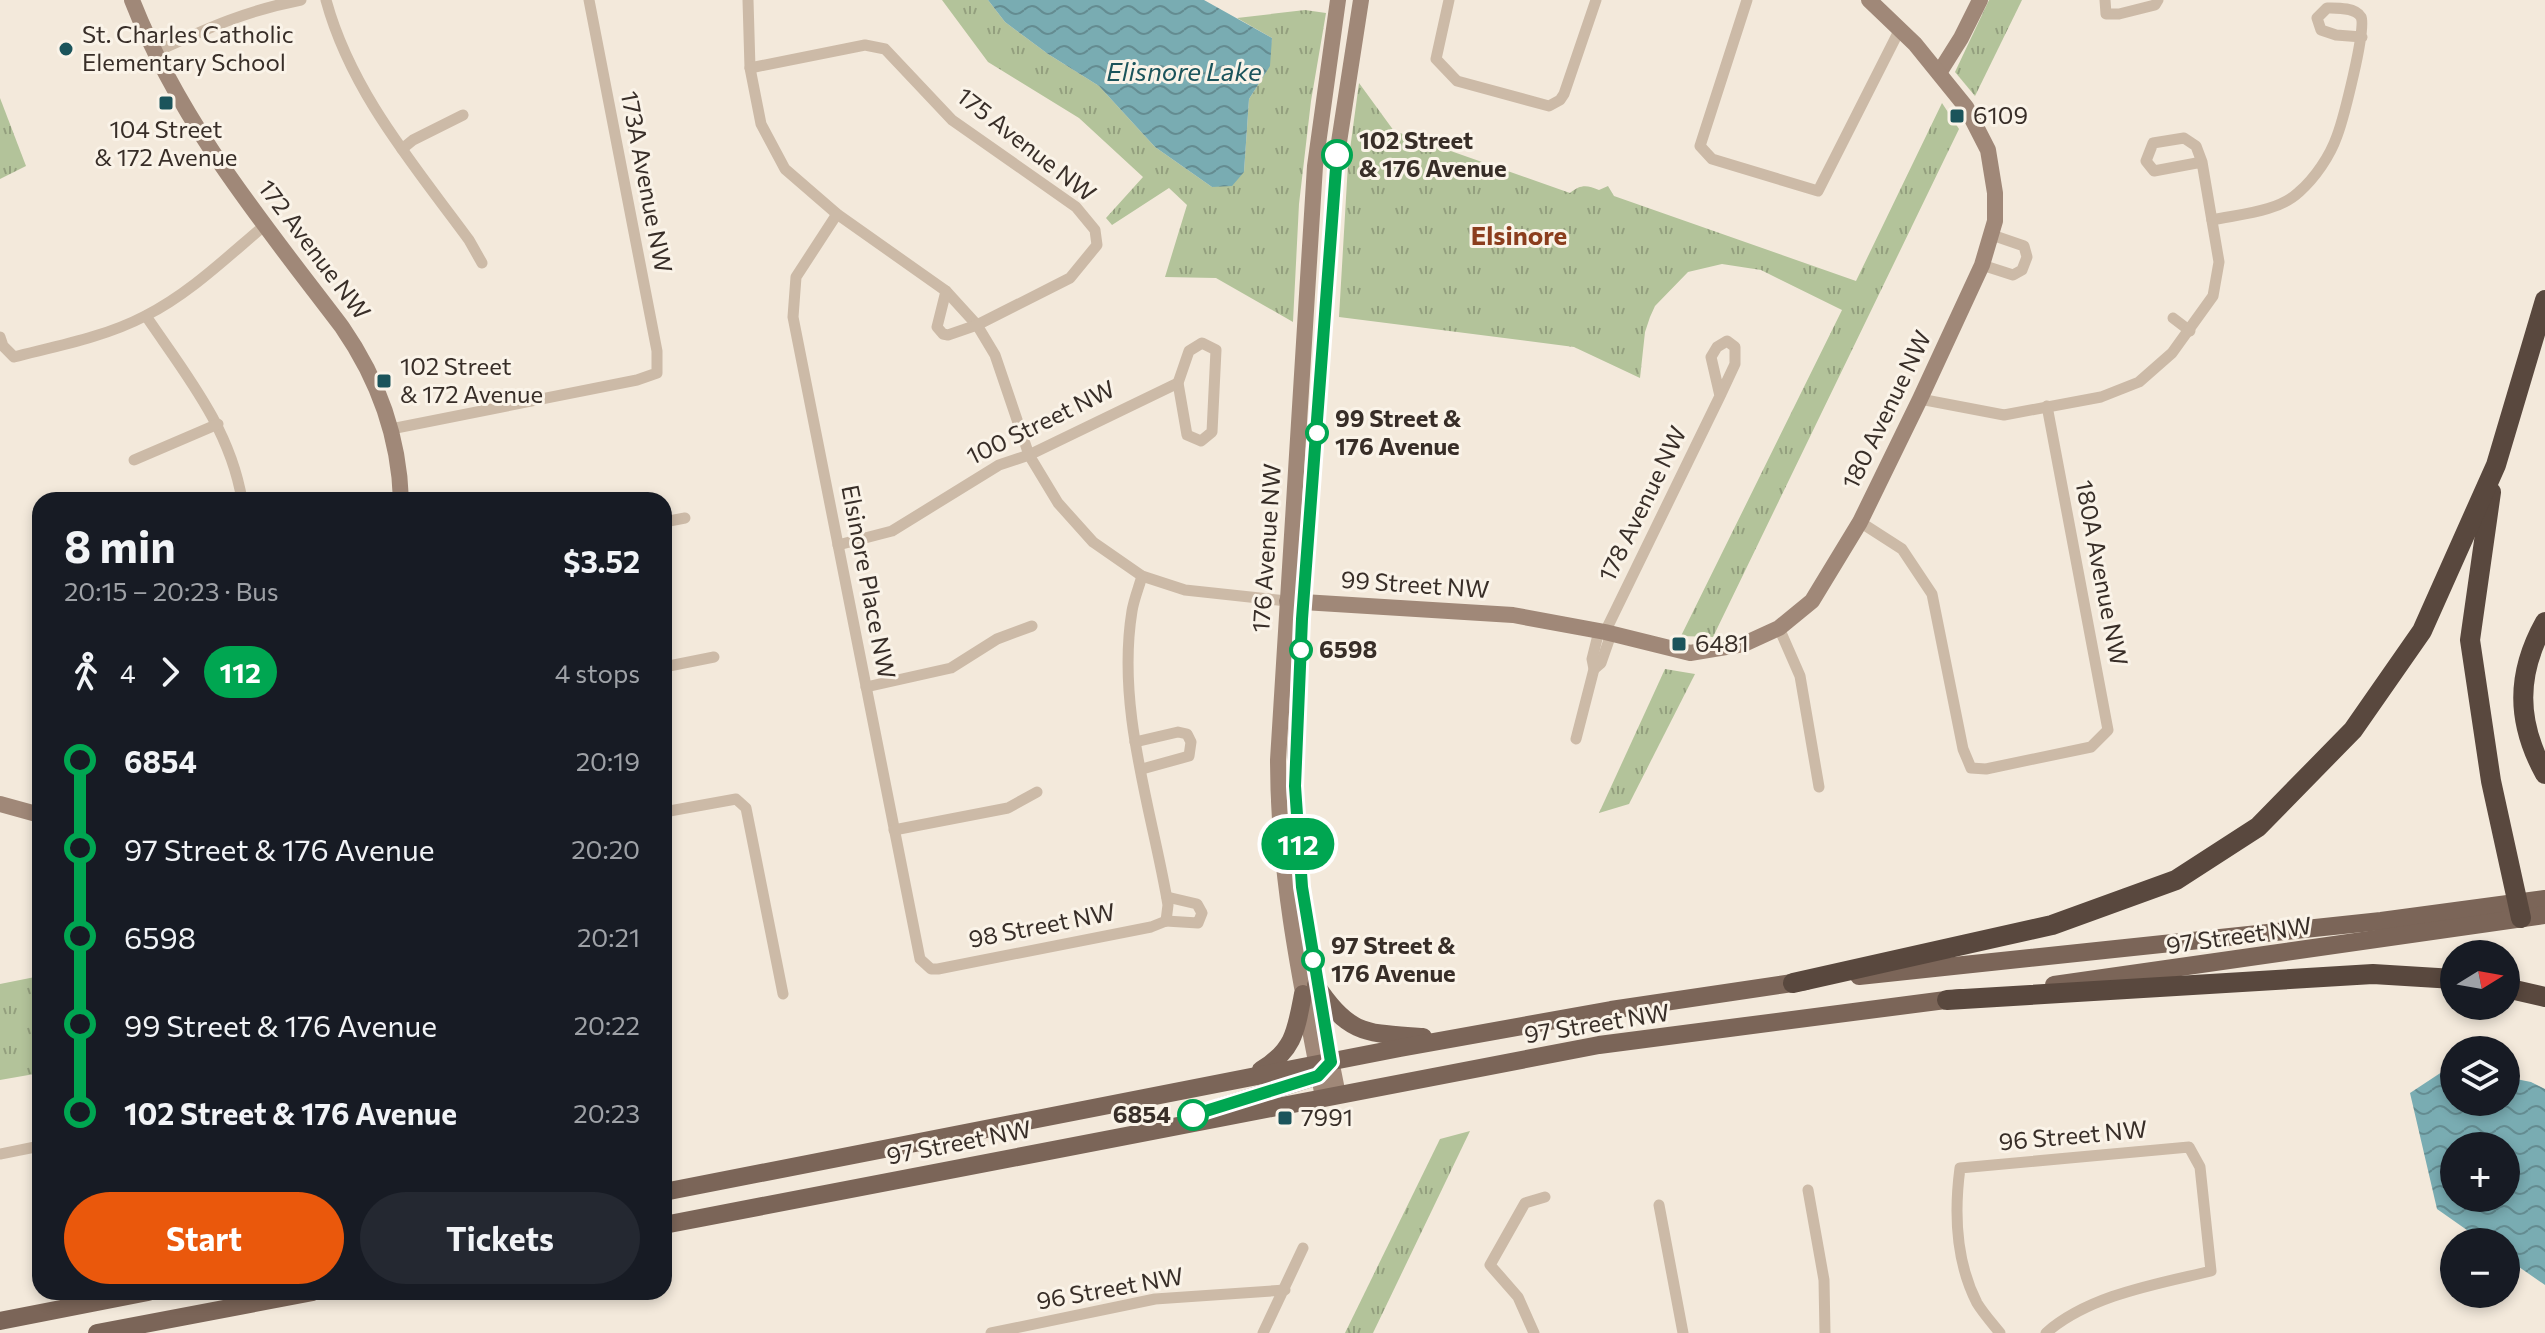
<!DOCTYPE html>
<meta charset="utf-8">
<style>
body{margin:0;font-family:Commissioner,sans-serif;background:#242831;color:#f1f3f6;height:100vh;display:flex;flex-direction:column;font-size:30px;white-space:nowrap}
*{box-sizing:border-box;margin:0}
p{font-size:26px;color:#9ea1a6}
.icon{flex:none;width:44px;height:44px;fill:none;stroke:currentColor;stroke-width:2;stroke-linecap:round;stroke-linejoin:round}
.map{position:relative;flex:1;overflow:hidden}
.details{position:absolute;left:32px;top:492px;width:640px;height:808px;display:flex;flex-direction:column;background:#171b24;border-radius:24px;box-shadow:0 4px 12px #0003}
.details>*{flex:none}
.badge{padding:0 16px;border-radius:26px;font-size:28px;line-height:52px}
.needle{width:52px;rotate:79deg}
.buttons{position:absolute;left:2440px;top:940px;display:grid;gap:16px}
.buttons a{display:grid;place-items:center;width:80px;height:80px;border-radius:50%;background:#171b24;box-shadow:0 4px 12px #0003;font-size:40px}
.map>.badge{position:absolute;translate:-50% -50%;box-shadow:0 0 0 4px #fff}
.legs{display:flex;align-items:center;gap:12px;height:88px;padding:0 32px;font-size:26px}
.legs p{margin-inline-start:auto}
.overview{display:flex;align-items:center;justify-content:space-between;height:136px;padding:0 32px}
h1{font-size:44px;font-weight:700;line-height:60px}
.primary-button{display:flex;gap:16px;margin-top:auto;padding:16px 32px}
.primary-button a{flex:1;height:92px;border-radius:48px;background:#ea580c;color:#fff;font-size:32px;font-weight:700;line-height:92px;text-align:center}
.primary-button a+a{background:#242831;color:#f1f3f6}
ul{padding:0 32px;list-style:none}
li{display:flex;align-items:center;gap:28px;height:88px;font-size:30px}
li i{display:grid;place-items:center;width:12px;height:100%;margin:0 10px;background:currentColor}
li i::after{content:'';width:20px;height:20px;margin:-10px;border:6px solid;border-radius:50%;background:#171b24}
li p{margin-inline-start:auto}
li:first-child i{background:linear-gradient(#0000 50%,currentColor 0)}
li:last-child i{background:linear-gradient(currentColor 50%,#0000 0)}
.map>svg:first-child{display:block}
</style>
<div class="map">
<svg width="2545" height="1333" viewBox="0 0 2545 1333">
<defs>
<pattern id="park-tufts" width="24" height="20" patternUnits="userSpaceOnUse" patternTransform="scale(2)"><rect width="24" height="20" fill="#b3c39a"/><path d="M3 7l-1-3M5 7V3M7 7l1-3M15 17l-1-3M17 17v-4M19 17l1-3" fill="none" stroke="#939f7e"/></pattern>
<pattern id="water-waves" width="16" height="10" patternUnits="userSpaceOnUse" patternTransform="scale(2)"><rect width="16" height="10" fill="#79acb2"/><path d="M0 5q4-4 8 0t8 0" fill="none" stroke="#648c91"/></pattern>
</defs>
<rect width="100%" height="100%" fill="#f3e9db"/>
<g fill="url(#park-tufts)">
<path d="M942,0H988L1005,22L1048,54L1099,86L1155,147L1212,187L1244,172L1249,99L1266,72L1272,38L1237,18L1305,10L1326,13L1311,101L1299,204L1293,322L1216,278L1165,277L1187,205L1169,188L1112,225L1106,218L1143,177L1079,118L988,62Z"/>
<path d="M1989,0H2022L1975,96L1955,72Z"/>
<path d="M1359,83L1394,131L1570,193C1581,184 1587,185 1599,190L1608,186L1614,196L1856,281L1942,103L1959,129L1713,637L1681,636L1842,310L1761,270L1722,264L1688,272L1655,306L1650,317L1645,332L1640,378L1574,347L1339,317L1348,164Z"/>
<path d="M0,98L26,166L0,179Z"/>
<path d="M1665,669L1695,674L1629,804L1599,813Z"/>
<path d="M40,976V1073L0,1080V984Z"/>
<path d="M1470,1131L1373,1333H1345L1440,1139Z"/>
</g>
<g fill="url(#water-waves)" fill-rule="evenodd">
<path d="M988,0H1204L1272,38L1270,66L1249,99L1244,172L1232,186L1212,187L1155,147L1099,86L1048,54L1005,22Z"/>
<path d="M2451,1066H2454V1102H2506V1077L2531,1082L2545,1089V1285L2506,1258V1242H2484L2437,1209L2410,1093ZM2454,1146H2506V1198H2454Z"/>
</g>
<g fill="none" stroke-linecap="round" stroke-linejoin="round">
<g stroke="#ccbaa7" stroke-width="11">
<path d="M326,0C351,92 414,165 469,240L482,263"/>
<path d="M748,0L750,68L761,124L785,169L837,214L946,291L977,325L995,355L1029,455L1058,503L1093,542L1142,576L1185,590L1287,601"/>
<path d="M1449,0L1436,59L1457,81L1549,106L1560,100L1564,94L1596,0"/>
<path d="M1747,0L1700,146L1712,159L1818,191L1900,29"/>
<path d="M2105,0L2106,14H2119L2155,5L2158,0"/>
<path d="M153,53C206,29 244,11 301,0"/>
<path d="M750,68L865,45L885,49L952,120L1076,207L1095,230L1097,245L1070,278L977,325L948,335L943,334L937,327L946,291"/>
<path d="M402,149L413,140L463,115"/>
<path d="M837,214L796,277L793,317L920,959L931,969H938L1151,927L1166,921"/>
<path d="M2212,220C2240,214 2278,212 2299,192C2315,178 2330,156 2337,136C2343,120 2367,28 2361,17C2355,7 2336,8 2327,8L2317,18L2321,30L2336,35L2362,37"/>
<path d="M1982,265L2013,275L2022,270L2027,257L2024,246L1992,235"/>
<path d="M146,316C186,375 230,428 242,500"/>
<path d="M2173,318L2190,331"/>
<path d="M0,337L3,346L14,357C57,346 105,337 145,316C189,294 227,257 265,225"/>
<path d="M1202,343L1216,350L1212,432L1201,441L1187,435L1178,383L1189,351Z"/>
<path d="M1920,399L2004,415L2101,397L2139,382L2172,353L2213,296L2219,262L2202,162L2196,146L2184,138L2153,143L2146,161L2154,171L2202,162"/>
<path d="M391,429L637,380L657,373V351L589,0"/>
<path d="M134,460L218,424"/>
<path d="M664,522L685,518"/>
<path d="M1860,522L1902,549L1932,594L1963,749L1971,768L1986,769L2091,747L2108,730L2047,406"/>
<path d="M838,545L892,531L999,465L1029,455L1178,383"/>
<path d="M1142,576C1139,587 1134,599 1132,611C1116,709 1152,810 1168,905L1166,921"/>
<path d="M1779,628L1800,676L1819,787"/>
<path d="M664,667L714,657"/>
<path d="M1594,669L1601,663L1609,640L1605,632"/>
<path d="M866,687L951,668L997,639L1032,626"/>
<path d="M1576,739L1594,669L1592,659L1598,635L1605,632L1720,396L1735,364V347L1727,341L1717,347L1711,357L1720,396"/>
<path d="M1135,742L1178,732L1187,734L1191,742L1189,756L1142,769"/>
<path d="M664,812L736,799L746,808L783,994"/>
<path d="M894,830L1008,808L1037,792"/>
<path d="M1166,921L1198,923L1202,913L1197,904L1167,897"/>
<path d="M0,1154L40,1146"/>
<path d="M1808,1190L1824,1280L1825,1333"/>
<path d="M1659,1205L1683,1333"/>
<path d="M991,1333L1155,1299L1285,1290"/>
<path d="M1263,1333L1303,1248"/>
<path d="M1534,1333L1518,1297L1490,1265L1525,1203L1545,1197"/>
<path d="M2000,1333C1992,1323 1983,1313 1977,1303C1956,1262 1954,1213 1960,1168L2189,1147L2200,1167L2211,1271C2157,1284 2089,1295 2046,1333"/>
</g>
<g stroke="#a08878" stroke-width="16">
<path d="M132,0C180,123 263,223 342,327C378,379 399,436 401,500"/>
<path d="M1939,73L1961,38L1980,0"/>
<path d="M1287,601L1513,615L1605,632L1690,653L1744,644L1779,628L1812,601L1860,522L1920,399L1982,265L1995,221V193L1988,150L1966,107L1915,44L1869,0"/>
<path d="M0,804L40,815"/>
<path d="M1338,1095L1316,985L1302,887L1296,814L1295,758L1302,619L1337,155L1361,0"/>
<path d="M1323,1097C1301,985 1278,875 1278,760L1315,166L1338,0"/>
</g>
<g stroke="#7b6558" stroke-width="18">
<path d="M1859,976L2381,921L2545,899"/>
<path d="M1316,985C1349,1036 1367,1033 1423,1037"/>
<path d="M2054,985L2545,915"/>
<path d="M1261,1070C1294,1050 1296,1031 1303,994"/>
<path d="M1220,1107L1318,1076L1331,1062"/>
<path d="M664,1192L1400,1048L1611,1010L1806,981"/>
<path d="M664,1225L1599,1045L1961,998"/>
<path d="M0,1321L148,1292"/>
<path d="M97,1333L313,1292"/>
</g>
<g stroke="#59483e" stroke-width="20">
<path d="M2491,492L2470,640L2491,781L2521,918"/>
<path d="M2545,622C2516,674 2516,721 2545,774"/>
<path d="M1793,983L2052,925L2176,880L2258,827L2353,730L2422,631L2496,465L2545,300"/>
<path d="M2506,988L2545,997"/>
<path d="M1947,1000L2373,974L2454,979"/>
</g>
</g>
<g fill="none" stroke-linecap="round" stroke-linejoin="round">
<g stroke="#fff" stroke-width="18">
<path id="line-1" d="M1193,1115L1318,1076L1331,1062L1302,887L1295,786L1302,619L1337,155"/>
</g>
<use href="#line-1" stroke="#00a651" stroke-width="12"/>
</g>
<g fill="#1b545b" stroke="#faf3e8" stroke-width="3">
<circle cx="66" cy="49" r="8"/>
<rect x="158" y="95" width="16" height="16" rx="4"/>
<rect x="1949" y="108" width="16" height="16" rx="4"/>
<rect x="376" y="373" width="16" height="16" rx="4"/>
<rect x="1671" y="636" width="16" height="16" rx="4"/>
<rect x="1277" y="1110" width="16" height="16" rx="4"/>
</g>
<g fill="#fff" stroke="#00a651" stroke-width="4">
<circle cx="1337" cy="155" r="14"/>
<circle cx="1317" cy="433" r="10"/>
<circle cx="1301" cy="650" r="10"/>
<circle cx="1313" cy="960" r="10"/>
<circle cx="1193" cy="1115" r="14"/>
</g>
<g text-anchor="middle" stroke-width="6" stroke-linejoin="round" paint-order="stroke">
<g font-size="24" fill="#382e28" stroke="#faf3e8" text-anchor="start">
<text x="82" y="43">St. Charles Catholic<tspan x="82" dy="28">Elementary School</tspan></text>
<text x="1973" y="124">6109</text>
<text x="166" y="138" text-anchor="middle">104 Street<tspan x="166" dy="28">&amp; 172 Avenue</tspan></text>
<text x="400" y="375">102 Street<tspan x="400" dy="28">&amp; 172 Avenue</tspan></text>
<text x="1695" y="652">6481</text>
<text x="1301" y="1126">7991</text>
</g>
<g font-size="24" font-weight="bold" fill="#382e28" stroke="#faf3e8" text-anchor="start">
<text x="1359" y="149">102 Street<tspan x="1359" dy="28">&amp; 176 Avenue</tspan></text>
<text x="1335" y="427">99 Street &amp;<tspan x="1335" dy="28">176 Avenue</tspan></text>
<text x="1319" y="658">6598</text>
<text x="1331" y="954">97 Street &amp;<tspan x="1331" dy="28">176 Avenue</tspan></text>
<text x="1171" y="1123" text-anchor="end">6854</text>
</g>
<g font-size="24" fill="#382e28" stroke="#faf3e8">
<text transform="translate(1026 145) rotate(38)" y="8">175 Avenue NW</text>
<text transform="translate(646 182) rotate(79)" y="8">173A Avenue NW</text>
<text transform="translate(314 250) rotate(53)" y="8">172 Avenue NW</text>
<text transform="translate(1887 410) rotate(-64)" y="8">180 Avenue NW</text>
<text transform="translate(1041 423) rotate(-26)" y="8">100 Street NW</text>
<text transform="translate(1643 504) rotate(-64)" y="8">178 Avenue NW</text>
<text transform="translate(1267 548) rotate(-86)" y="8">176 Avenue NW</text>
<text transform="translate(2101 573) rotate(79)" y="8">180A Avenue NW</text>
<text transform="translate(868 582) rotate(79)" y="8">Elsinore Place NW</text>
<text transform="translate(1415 585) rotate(4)" y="8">99 Street NW</text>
<text transform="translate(1042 926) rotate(-11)" y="8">98 Street NW</text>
<text transform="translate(2239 936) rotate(-8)" y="8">97 Street NW</text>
<text transform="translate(1597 1024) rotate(-9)" y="8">97 Street NW</text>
<text transform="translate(2073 1136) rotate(-5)" y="8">96 Street NW</text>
<text transform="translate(959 1143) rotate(-11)" y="8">97 Street NW</text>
<text transform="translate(1110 1289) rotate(-10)" y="8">96 Street NW</text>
</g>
<g font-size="26" font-style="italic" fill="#1b545b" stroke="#faf3e8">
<text x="1184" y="81">Elisnore Lake</text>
</g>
<g font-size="26" font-weight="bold" fill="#8b3d1d" stroke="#faf3e8">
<text x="1519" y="245">Elsinore</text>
</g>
</g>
</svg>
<div class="buttons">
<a><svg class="needle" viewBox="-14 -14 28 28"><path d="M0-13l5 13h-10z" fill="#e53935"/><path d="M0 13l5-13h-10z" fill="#9ea1a6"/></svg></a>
<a><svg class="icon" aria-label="layers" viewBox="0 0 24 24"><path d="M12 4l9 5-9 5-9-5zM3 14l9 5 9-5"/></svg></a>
<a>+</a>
<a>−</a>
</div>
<b class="badge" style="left:1298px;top:844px;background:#00a651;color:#fff">112</b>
<section class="details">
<div class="overview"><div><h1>8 min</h1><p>20:15 – 20:23 · Bus</p></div><b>$3.52</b></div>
<div class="legs"><svg class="icon" aria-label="walk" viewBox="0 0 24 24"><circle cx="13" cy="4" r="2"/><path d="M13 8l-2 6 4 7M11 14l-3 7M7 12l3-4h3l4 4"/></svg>4<svg class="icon" aria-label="forward" viewBox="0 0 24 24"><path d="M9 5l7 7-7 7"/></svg><b class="badge" style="background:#00a651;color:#fff">112</b><p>4 stops</p></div>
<ul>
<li><i style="color:#00a651"></i><b>6854</b><p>20:19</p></li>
<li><i style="color:#00a651"></i><span>97 Street &amp; 176 Avenue</span><p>20:20</p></li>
<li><i style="color:#00a651"></i><span>6598</span><p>20:21</p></li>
<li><i style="color:#00a651"></i><span>99 Street &amp; 176 Avenue</span><p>20:22</p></li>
<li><i style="color:#00a651"></i><b>102 Street &amp; 176 Avenue</b><p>20:23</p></li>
</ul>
<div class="primary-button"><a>Start</a><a>Tickets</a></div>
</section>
</div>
